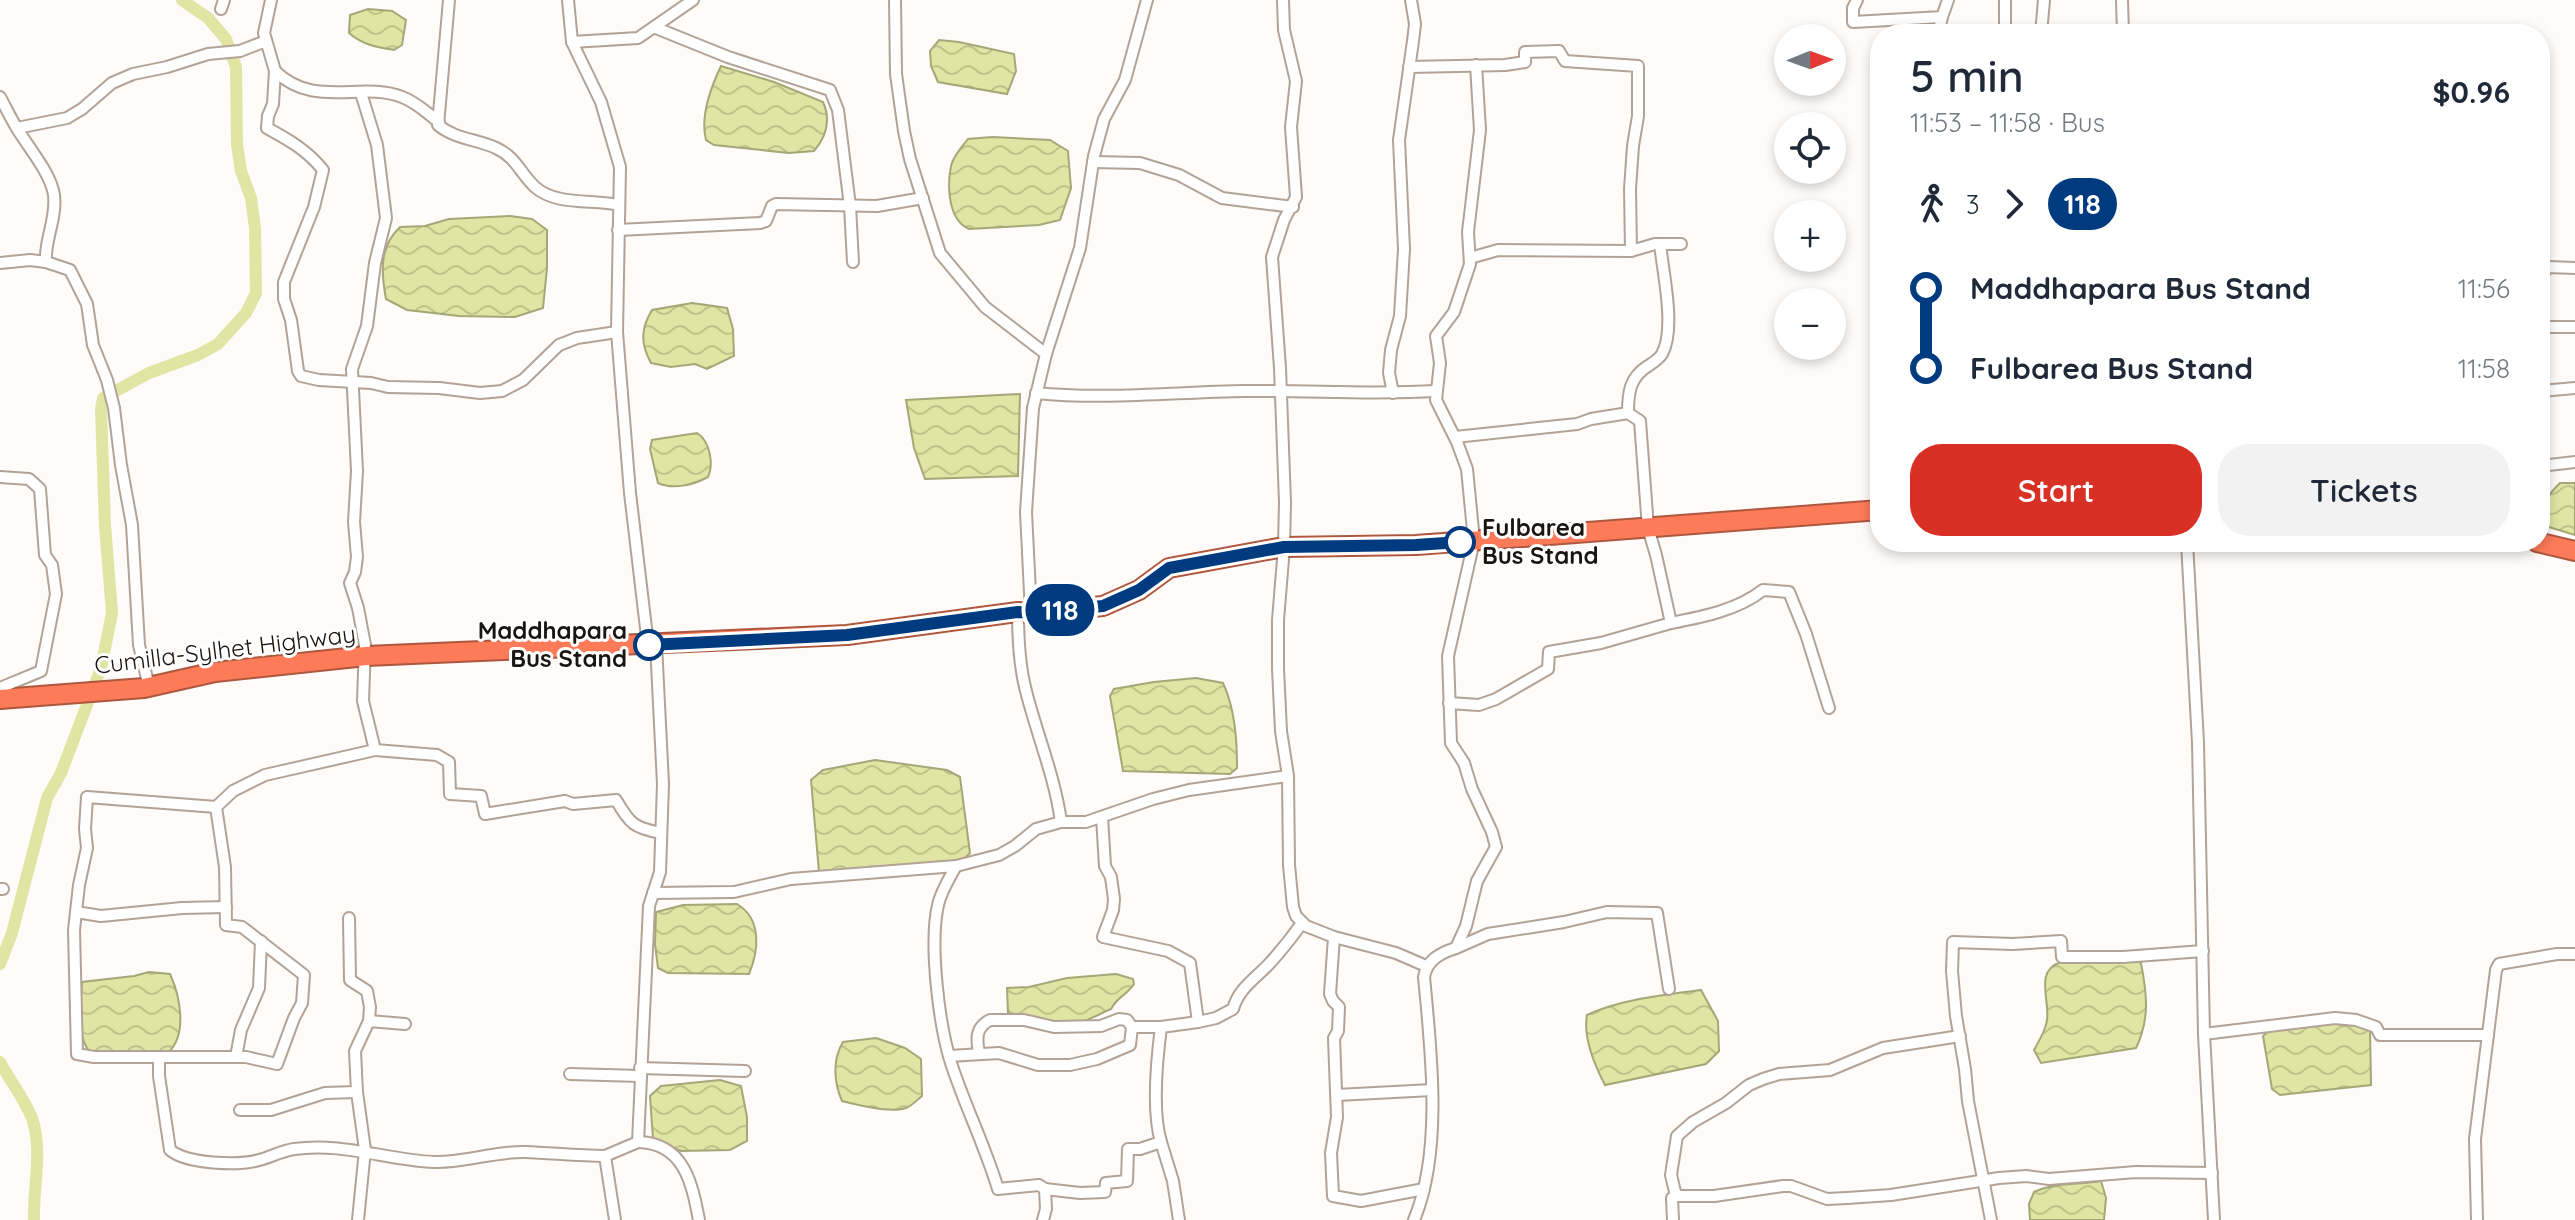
<!DOCTYPE html>
<meta charset="utf-8">
<style>
body{margin:0;font-family:Quicksand,sans-serif;background:#f2f2f3;color:#1f2937;height:100vh;display:flex;flex-direction:column;font-size:30px;white-space:nowrap}
*{box-sizing:border-box;margin:0}
p{font-size:26px;color:#747a83}
.icon{flex:none;width:44px;height:44px;fill:none;stroke:currentColor;stroke-width:2;stroke-linecap:round;stroke-linejoin:round}
.map{position:relative;flex:1;overflow:hidden}
.sheet{position:absolute;left:1870px;top:24px;width:680px;height:528px;display:flex;flex-direction:column;background:#fff;border-radius:32px;box-shadow:0 4px 12px #0003}
.sheet>*{flex:none}
.badge{padding:0 16px;border-radius:26px;font-size:28px;line-height:52px}
.needle{width:52px;rotate:89deg}
.buttons{position:absolute;left:1774px;top:24px;display:grid;gap:16px}
.buttons a{display:grid;place-items:center;width:72px;height:72px;border-radius:50%;background:#fff;box-shadow:0 4px 12px #0003;font-size:40px}
.map>.badge{position:absolute;translate:-50% -50%;box-shadow:0 0 0 4px #fff}
.legs{display:flex;align-items:center;gap:12px;height:88px;padding:0 40px;font-size:26px}
.legs p{margin-inline-start:auto}
.overview{display:flex;align-items:center;justify-content:space-between;height:136px;padding:0 40px}
h1{font-size:44px;font-weight:600;line-height:60px}
.button{display:flex;gap:16px;margin-top:auto;padding:16px 40px}
.button a{flex:1;height:92px;border-radius:32px;background:#d93025;color:#fff;font-size:32px;font-weight:600;line-height:92px;text-align:center}
.button a+a{background:#f2f2f3;color:#1f2937}
ul{padding:0 40px;list-style:none}
li{display:flex;align-items:center;gap:28px;height:80px;font-size:30px}
li i{display:grid;place-items:center;width:12px;height:100%;margin:0 10px;background:currentColor}
li i::after{content:'';width:20px;height:20px;margin:-10px;border:6px solid;border-radius:50%;background:#fff}
li p{margin-inline-start:auto}
li:first-child i{background:linear-gradient(#0000 50%,currentColor 0)}
li:last-child i{background:linear-gradient(currentColor 50%,#0000 0)}
.map>svg:first-child{display:block}
</style>
<div class="map">
<svg width="2575" height="1220" viewBox="0 0 2575 1220">
<defs>
<pattern id="water-waves" width="16" height="10" patternUnits="userSpaceOnUse" patternTransform="scale(2)"><rect width="16" height="10" fill="#e0e5a3"/><path d="M0 5q4-4 8 0t8 0" fill="none" stroke="#c0c48b"/></pattern>
</defs>
<rect width="100%" height="100%" fill="#fefbf8"/>
<g fill="url(#water-waves)" stroke="#a5a777" stroke-width="2">
<path d="M368,9L392,11L406,20L402,45L394,50C376,47 363,45 349,33L350,15Z"/>
<path d="M939,40L959,42L1014,54L1016,71L1007,94L938,82L931,66L930,51Z"/>
<path d="M721,66L774,82L823,102C831,120 827,136 814,151L789,153L714,145L706,140C700,117 711,87 721,66Z"/>
<path d="M992,137L1050,140L1068,151L1071,188L1060,220L1039,225L969,229C948,220 947,186 951,166C953,156 962,147 968,139Z"/>
<path d="M510,216L532,219L547,230V268L543,308L515,317L459,316L407,310L386,299C381,272 379,247 400,227L425,226L449,219Z"/>
<path d="M692,303L727,308L733,329L734,356L707,369L695,364L671,367L651,363C640,343 641,328 652,310Z"/>
<path d="M1020,394L1018,476L925,479L914,448L906,400Z"/>
<path d="M697,433C710,441 714,464 708,477C693,485 673,490 658,483L650,449L652,440Z"/>
<path d="M2560,483H2575V535L2549,527L2542,520C2544,503 2548,494 2560,483Z"/>
<path d="M1196,678L1223,683C1235,709 1237,739 1237,768L1230,774L1123,771L1110,696L1114,689L1154,682Z"/>
<path d="M875,760L947,770L960,777L970,853L962,861L819,872L811,780L823,770Z"/>
<path d="M737,904C762,919 759,950 749,974L668,973L658,968L655,944L656,912L683,905Z"/>
<path d="M2133,960L2141,963C2147,994 2150,1019 2136,1048L2041,1063L2034,1050C2039,1041 2046,1030 2047,1020C2050,999 2034,971 2061,962Z"/>
<path d="M149,972L170,974C180,996 188,1034 168,1053L91,1054C75,1035 81,1005 82,982L134,976Z"/>
<path d="M1116,974L1133,979L1134,984C1127,995 1117,997 1111,1009C1099,1014 1086,1022 1074,1024C1053,1027 1027,1018 1008,1013L1007,988L1029,987L1067,978Z"/>
<path d="M1701,990L1718,1021L1719,1051L1706,1064L1605,1085C1595,1066 1583,1037 1587,1015C1621,999 1664,995 1701,990Z"/>
<path d="M2325,1023L2370,1027L2371,1085L2280,1095L2272,1089L2263,1036L2272,1027Z"/>
<path d="M876,1038L905,1048L921,1059L922,1096C917,1100 913,1105 906,1108C891,1113 857,1105 842,1101C834,1083 832,1060 843,1042Z"/>
<path d="M720,1080L741,1086L747,1117V1141L730,1150L681,1151L653,1139L650,1096L661,1086Z"/>
<path d="M2101,1181L2106,1198L2104,1220H2030L2029,1204L2034,1192C2055,1182 2079,1185 2101,1181Z"/>
</g>
<g fill="none" stroke-linecap="round" stroke-linejoin="round">
<g stroke="#e0e5a3" stroke-width="12">
<path d="M0,964L12,933L47,798L61,773L101,668L112,613L105,525L101,409L103,398L149,373L198,355L218,344L246,313L256,293L255,228L251,198L241,171L237,145L236,67L226,39L208,18L182,0"/>
<path d="M0,1062C10,1081 24,1098 32,1118C43,1150 33,1187 34,1220"/>
</g>
<g stroke="#b2a396" stroke-width="14">
<g id="street">
<path d="M271,0L264,33L275,71L273,104L268,116L267,128C289,140 307,150 323,170L314,207L284,282V299L291,320L298,371L301,376L319,380L371,383L388,387L439,388L480,393L502,391L523,380L559,345L577,338L617,332"/>
<path d="M449,0L438,125C455,139 476,139 496,148C516,157 520,173 535,187C556,206 593,199 619,205"/>
<path d="M568,0L572,42L601,102L620,167L617,332L630,493L648,645"/>
<path d="M895,0L896,74L904,131L910,159L940,253L985,307L1046,354L1033,408L1026,512L1031,613"/>
<path d="M1283,0L1284,30L1296,81L1291,127L1296,197L1284,220L1272,257L1280,368L1285,502L1284,547L1278,620V669L1281,731L1288,776L1289,865L1293,907L1296,916L1306,926L1334,937L1396,953L1426,966"/>
<path d="M1857,0L1853,8V22L1942,17L1948,0"/>
<path d="M2005,0V34"/>
<path d="M2122,0L2123,34"/>
<path d="M221,9L224,0"/>
<path d="M656,28L728,57L830,90L838,110L850,206L853,262"/>
<path d="M1938,34L1942,17"/>
<path d="M2041,34L2044,0"/>
<path d="M572,42L638,38L693,0"/>
<path d="M1409,67L1505,65L1525,62V52L1559,51L1565,61L1638,66V116L1633,146L1630,189L1631,251"/>
<path d="M275,71C314,109 360,81 402,97C416,102 427,113 439,122"/>
<path d="M0,97C6,108 11,119 18,130C29,148 51,174 54,195C57,219 44,241 46,262L70,270L87,304L93,345L107,380L114,408L121,465L132,525L139,645L149,687"/>
<path d="M17,128L67,118L82,109L112,83L133,74L167,67L208,54L240,51L266,41"/>
<path d="M1093,162L1140,163L1179,175L1222,198L1293,207"/>
<path d="M618,230L760,223L766,221L772,206L776,204L877,206L923,198"/>
<path d="M1470,258L1498,250L1631,251L1655,244H1681"/>
<path d="M0,263L30,260L46,262"/>
<path d="M2540,298H2542L2540,350"/>
<path d="M2542,298L2543,274L2548,267L2575,268"/>
<path d="M2542,327H2575"/>
<path d="M1046,354L1080,248L1094,156L1104,119L1125,80L1147,0"/>
<path d="M2540,378V394"/>
<path d="M2541,391L2575,388"/>
<path d="M1036,393C1106,400 1175,392 1245,391C1309,390 1372,395 1435,391"/>
<path d="M1393,393L1389,373L1391,350L1400,316L1404,249L1399,140L1413,41L1415,24L1411,0"/>
<path d="M1628,413L1640,421L1648,528L1656,555L1671,623C1702,617 1738,610 1763,590L1789,592L1806,634L1829,708"/>
<path d="M1455,437L1577,424L1591,419L1628,413C1628,392 1630,377 1648,366C1654,362 1659,359 1662,354C1676,329 1663,273 1660,244"/>
<path d="M2540,466L2575,462"/>
<path d="M0,477L29,479L40,489L45,555L52,565L56,594L41,671L0,688"/>
<path d="M2187,542L2198,743L2204,1034L2214,1220"/>
<path d="M1018,612C1018,639 1019,665 1026,691C1037,735 1055,777 1061,822"/>
<path d="M1449,703L1479,705L1496,699L1548,669L1549,652L1601,643L1671,623"/>
<path d="M375,750L437,755L449,762L450,794L481,796L485,814L565,801L573,804L616,800C630,824 634,828 661,833"/>
<path d="M216,807L225,867L226,925L242,927L304,975L302,1003L294,1018L277,1064L246,1057H94L77,1054L74,930L79,885L87,848L85,829L87,797L216,807L233,791L265,775L375,750L363,701L365,645L358,608L350,583L355,572L357,557L354,522L357,471L352,369L367,326L375,263L386,218L377,145L361,93"/>
<path d="M1102,817L1105,866L1111,877L1114,899L1113,910L1103,937L1168,951L1190,963L1198,1022L1216,1018L1233,1009C1239,988 1255,979 1269,964C1281,951 1292,937 1302,923"/>
<path d="M956,866C949,879 941,891 938,905C929,944 939,1025 951,1063C965,1106 985,1146 998,1189L1039,1185L1045,1189L1046,1209L1043,1220"/>
<path d="M0,889H3"/>
<path d="M653,893L734,892L791,879L956,866L999,855L1015,846L1036,829L1061,822H1086L1153,799L1189,790L1288,776"/>
<path d="M76,912L101,916L182,908L226,907"/>
<path d="M349,918L350,980L367,991L370,1007L369,1021L355,1051L357,1092L365,1150L358,1220"/>
<path d="M1334,937L1330,994L1333,1001L1339,1007L1338,1031L1334,1038L1337,1117L1331,1153L1333,1196L1361,1201L1424,1189"/>
<path d="M1456,948L1488,934L1564,922L1607,912L1657,913L1669,989"/>
<path d="M369,1021L405,1024"/>
<path d="M2204,1034L2335,1018L2356,1020L2376,1027L2380,1035H2488"/>
<path d="M979,1053C976,1038 976,1027 990,1020H1024L1054,1027L1101,1026L1119,1019L1127,1020L1132,1027"/>
<path d="M949,1056L999,1053L1038,1065H1070L1097,1059L1130,1045L1132,1027H1161"/>
<path d="M159,1057V1076L170,1150C187,1164 238,1166 259,1160C271,1157 281,1151 294,1149C342,1142 387,1160 434,1162C465,1163 495,1151 525,1152C552,1153 578,1156 605,1156"/>
<path d="M236,1057L241,1030L259,988L261,941"/>
<path d="M640,1068L745,1071"/>
<path d="M570,1074L640,1076"/>
<path d="M1337,1095L1432,1090"/>
<path d="M240,1110H271L325,1093L357,1092"/>
<path d="M638,1142C684,1143 692,1183 699,1220"/>
<path d="M1161,1142L1173,1181L1179,1220"/>
<path d="M1045,1189L1080,1193L1105,1192L1106,1183L1127,1181L1128,1149H1140L1161,1142C1152,1112 1157,1058 1161,1027L1198,1022"/>
<path d="M1676,1196L1671,1175L1677,1136L1693,1122L1726,1103L1749,1085L1763,1079L1779,1074L1830,1070L1883,1048L1960,1036"/>
<path d="M615,1220L605,1156L638,1142L649,906L660,872L663,784L656,644"/>
<path d="M1414,1220C1443,1151 1431,1050 1424,977C1427,960 1440,953 1456,948L1466,926L1477,881L1496,847L1492,832L1472,789L1464,763L1451,743L1448,656L1474,541L1467,469L1457,442L1436,400L1440,363L1436,336L1454,312L1470,264L1468,232L1480,130L1476,65"/>
<path d="M1673,1220L1672,1198L1676,1196H1714L1783,1186H1791L1827,1199L1847,1198L1891,1195L1999,1178L2026,1176L2049,1179L2136,1172L2212,1173"/>
<path d="M1991,1220L1968,1101L1965,1069L1956,1016L1952,971L1953,942L2013,944L2061,941L2062,957H2123L2203,951"/>
<path d="M2477,1220L2475,1139L2496,970L2499,964L2557,954H2575"/>
</g>
</g>
<g stroke="#ae573f" stroke-width="22">
<g id="highway">
<path d="M2537,542L2575,551"/>
<path d="M0,699L144,688L215,672L366,656L847,635L1018,612L1031,613L1103,606L1139,590L1169,568L1284,547L1416,545L1880,510"/>
</g>
</g>
<use href="#street" stroke="#fff" stroke-width="10"/>
<use href="#highway" stroke="#fd7b59" stroke-width="18"/>
</g>
<g fill="none" stroke-linecap="round" stroke-linejoin="round">
<g stroke="#fff" stroke-width="18">
<path id="line-1" d="M649,645L847,635L1018,612L1031,613L1103,606L1139,590L1169,568L1284,547L1416,545L1460,542"/>
</g>
<use href="#line-1" stroke="#003b80" stroke-width="12"/>
</g>
<g fill="#fff" stroke="#003b80" stroke-width="4">
<circle cx="1460" cy="542" r="14"/>
<circle cx="649" cy="645" r="14"/>
</g>
<g text-anchor="middle" stroke-width="6" stroke-linejoin="round" paint-order="stroke">
<g font-size="24" font-weight="bold" fill="#1a1510" stroke="#fff" text-anchor="start">
<text x="1482" y="536">Fulbarea<tspan x="1482" dy="28">Bus Stand</tspan></text>
<text x="627" y="639" text-anchor="end">Maddhapara<tspan x="627" dy="28">Bus Stand</tspan></text>
</g>
<g font-size="24" fill="#1a1510" stroke="#fff">
<text transform="translate(225 650) rotate(-7)" y="8">Cumilla-Sylhet Highway</text>
</g>
</g>
</svg>
<div class="buttons">
<a><svg class="needle" viewBox="-14 -14 28 28"><path d="M0-13l5 13h-10z" fill="#e53935"/><path d="M0 13l5-13h-10z" fill="#747a83"/></svg></a>
<a><svg class="icon" aria-label="locate" viewBox="0 0 24 24"><circle cx="12" cy="12" r="6"/><path d="M12 2v4M12 18v4M2 12h4M18 12h4"/></svg></a>
<a>+</a>
<a>−</a>
</div>
<b class="badge" style="left:1060px;top:610px;background:#003b80;color:#fff">118</b>
<section class="sheet">
<div class="overview"><div><h1>5 min</h1><p>11:53 – 11:58 · Bus</p></div><b>$0.96</b></div>
<div class="legs"><svg class="icon" aria-label="walk" viewBox="0 0 24 24"><circle cx="13" cy="4" r="2"/><path d="M13 8l-2 6 4 7M11 14l-3 7M7 12l3-4h3l4 4"/></svg>3<svg class="icon" aria-label="forward" viewBox="0 0 24 24"><path d="M9 5l7 7-7 7"/></svg><b class="badge" style="background:#003b80;color:#fff">118</b></div>
<ul>
<li><i style="color:#003b80"></i><b>Maddhapara Bus Stand</b><p>11:56</p></li>
<li><i style="color:#003b80"></i><b>Fulbarea Bus Stand</b><p>11:58</p></li>
</ul>
<div class="button"><a>Start</a><a>Tickets</a></div>
</section>
</div>
